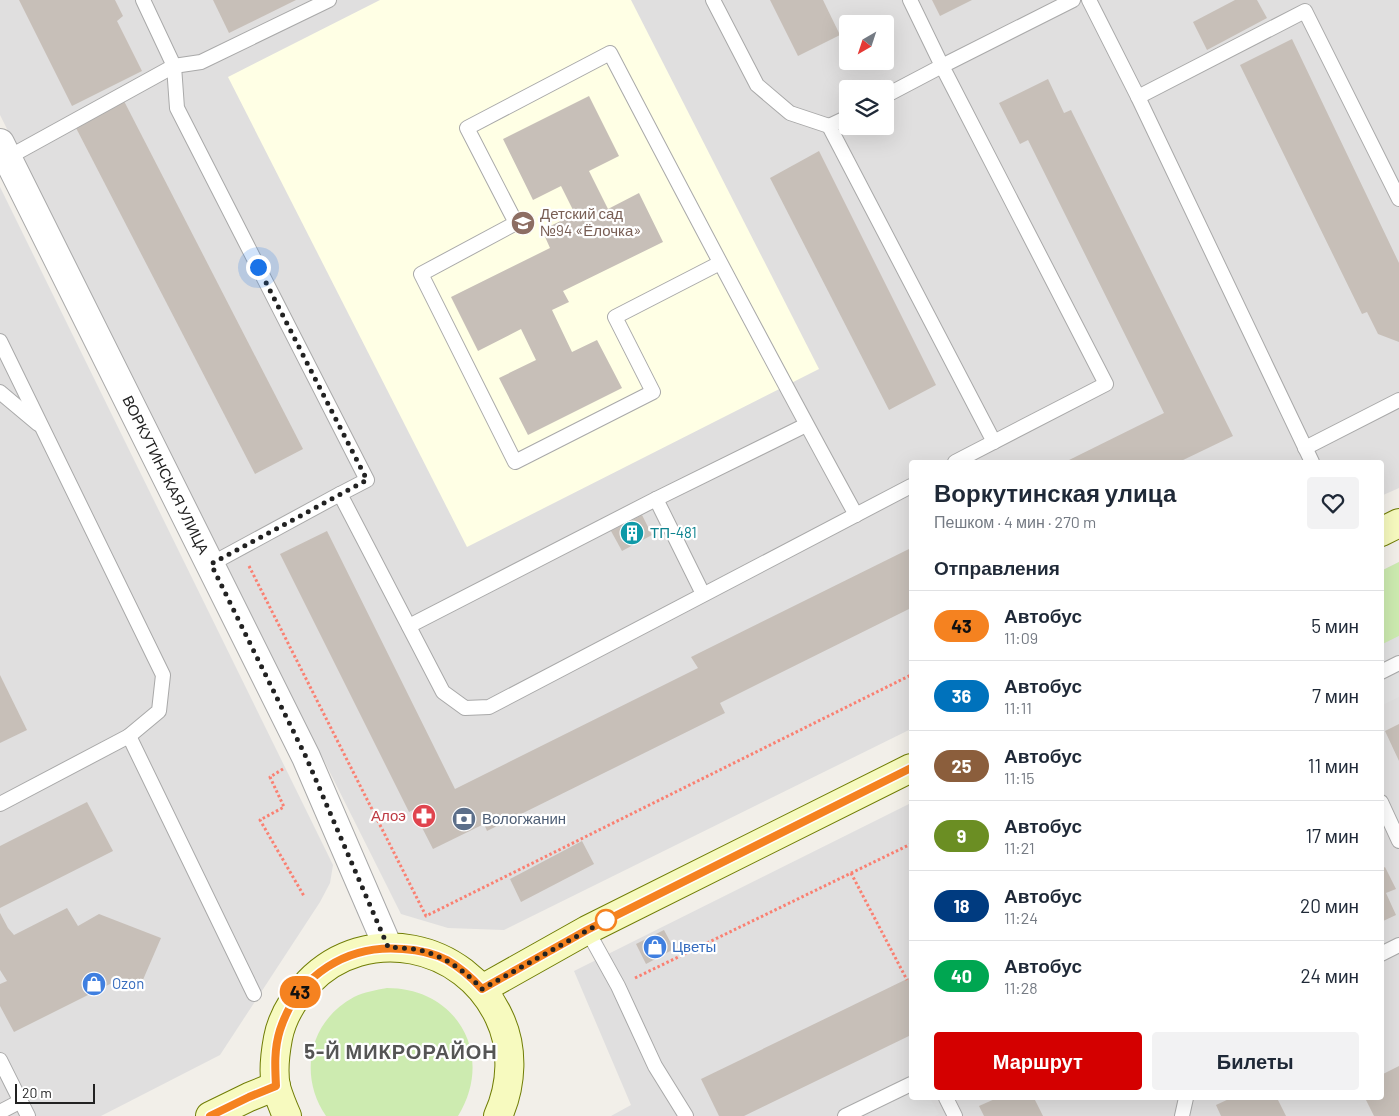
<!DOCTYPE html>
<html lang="ru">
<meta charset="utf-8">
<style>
body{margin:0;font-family:Barlow,sans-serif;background:#f2f2f3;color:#1f2937;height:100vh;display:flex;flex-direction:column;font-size:19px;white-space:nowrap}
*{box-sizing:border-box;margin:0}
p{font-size:16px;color:#747a83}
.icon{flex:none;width:28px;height:28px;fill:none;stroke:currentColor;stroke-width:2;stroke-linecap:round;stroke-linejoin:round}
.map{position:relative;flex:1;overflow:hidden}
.panel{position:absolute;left:909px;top:460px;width:475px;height:640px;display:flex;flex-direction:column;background:#fff;border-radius:5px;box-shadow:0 5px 20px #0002}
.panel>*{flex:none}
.badge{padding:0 10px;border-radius:16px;font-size:18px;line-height:32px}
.needle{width:32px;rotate:219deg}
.tools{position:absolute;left:839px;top:15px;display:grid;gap:10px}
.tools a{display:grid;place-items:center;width:55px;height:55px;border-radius:5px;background:#fff;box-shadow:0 5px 20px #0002;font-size:25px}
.scale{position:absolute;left:15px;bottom:12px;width:80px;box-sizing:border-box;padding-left:5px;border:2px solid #222;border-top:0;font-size:14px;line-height:18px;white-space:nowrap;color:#222;-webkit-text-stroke:4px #fff;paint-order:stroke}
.you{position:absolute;width:25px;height:25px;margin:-12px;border:4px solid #fff;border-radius:50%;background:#1a73e8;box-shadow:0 0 0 8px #1a73e833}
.map>.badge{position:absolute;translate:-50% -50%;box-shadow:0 0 0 2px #fff}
h2{padding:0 25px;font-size:19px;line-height:45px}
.round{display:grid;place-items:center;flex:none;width:52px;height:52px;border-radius:5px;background:#f2f2f3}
.overview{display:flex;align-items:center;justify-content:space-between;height:85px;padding:0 25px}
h1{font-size:24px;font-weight:700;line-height:38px}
.cta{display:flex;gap:10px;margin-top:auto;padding:10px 25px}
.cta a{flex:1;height:58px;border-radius:5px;background:#d40000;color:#fff;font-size:20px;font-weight:700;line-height:58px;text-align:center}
.cta a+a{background:#f2f2f3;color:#1f2937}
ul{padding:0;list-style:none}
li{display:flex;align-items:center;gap:15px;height:70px;padding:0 25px;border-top:1px solid #e0e1e3}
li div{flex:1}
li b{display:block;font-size:19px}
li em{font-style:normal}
li .badge{min-width:55px;font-weight:700;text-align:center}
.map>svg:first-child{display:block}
</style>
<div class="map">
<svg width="1399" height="1116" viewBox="0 0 1399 1116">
<rect width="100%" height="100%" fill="#f2efe9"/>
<g fill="#e0dfdf" fill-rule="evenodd">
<path d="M0,0H1399V488L1381,496V462H911V729L504,930L448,928L401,914L0,115ZM848,24H885V61H848ZM848,89H885V126H848Z"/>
<path d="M0,187L333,865L330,883L320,902L220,1055L101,1116H0Z"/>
<path d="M1399,562V1116H611L631,1105L574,971L911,803V1098H1381V571Z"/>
</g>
<path fill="#ffffe5" d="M380,0H631L819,369L467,547L228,77Z"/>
<g fill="#cdebb0">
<path d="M1399,562V636L1381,645V571Z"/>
<path d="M387,988C458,988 495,1056 458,1116H326C298,1075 309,1021 354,997C364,992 376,990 387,988Z"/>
</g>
<g fill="#e2e2e2">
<path d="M1399,636V697L1381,706V645Z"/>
<path d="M911,1084V1098H930L939,1114L935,1116H869L865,1107Z"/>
</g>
<g fill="#c7bfb8">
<path d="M19,0H115L123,16L117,21L142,71L72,106Z"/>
<path d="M213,0H296L229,33Z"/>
<path d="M770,0H823L840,35L798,56Z"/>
<path d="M932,0H972L940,16Z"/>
<path d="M1235,0H1257L1267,18L1207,50L1193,22Z"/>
<path d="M1292,39L1399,263V342L1378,334L1367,312L1362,314L1240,65Z"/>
<path d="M1048,79L1064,113L1071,110L1233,436L1179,462H1065L1164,413L1028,140L1020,144L999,103Z"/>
<path d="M589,96L619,156L589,171L608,209L639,193L663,242L563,291L569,302L552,310L572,352L597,340L622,388L528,435L499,378L536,360L521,329L478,351L451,297L550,248L542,230L575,214L561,186L533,200L503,139Z"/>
<path d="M124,101L303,449L255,474L75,126Z"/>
<path d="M819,151L936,385L889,410L770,178Z"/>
<path d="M642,515L652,535L622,551L611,531Z"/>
<path d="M327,531L455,789L698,668L691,657L911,548V608L720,703L725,713L487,831L484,824L433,849L413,810L409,812L280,554Z"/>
<path d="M0,675L27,730L0,743Z"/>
<path d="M1399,724V761L1385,731Z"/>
<path d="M87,802L113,851L0,908V846Z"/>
<path d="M582,841L594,864L521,902L510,879Z"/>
<path d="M1385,867L1396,889L1386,893L1396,915L1381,922V869Z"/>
<path d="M67,908L78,926L99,914L161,938L139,989L116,981L14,1032L0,1006V984L7,981L0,970V913L8,928L14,935Z"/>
<path d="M664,930L674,949L646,964L636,944Z"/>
<path d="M911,977V1035L744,1116H719L701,1079Z"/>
<path d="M1399,1066V1116H1374L1365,1098H1381V1075Z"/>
<path d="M997,1098H1034L1043,1116H984L979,1106Z"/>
<path d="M1231,1098H1277L1286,1116H1221L1216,1105Z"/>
</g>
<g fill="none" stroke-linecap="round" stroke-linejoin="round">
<g stroke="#a9a9a9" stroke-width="16">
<g id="service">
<path d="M143,0L174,66L177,108L367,480L340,494"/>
<path d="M713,0L757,85L790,113L829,126"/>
<path d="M1089,0L1138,97L1312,462"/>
<path d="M885,96L942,66L910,0"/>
<path d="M1138,97L1305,11L1399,199"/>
<path d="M848,117L829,126L994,442"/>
<path d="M7,158L174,66L201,62L329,0"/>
<path d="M720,263L615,317L653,392L515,462L421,274L516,223L467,128L610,53C691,208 772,362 856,515"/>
<path d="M0,341L163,675L159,711L129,736"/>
<path d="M0,392L38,424"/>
<path d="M1305,448L1399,400"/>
<path d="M955,462L1106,384L942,66L1073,0"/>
<path d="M656,499L703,594"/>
<path d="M211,564L340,494L443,692L465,708L489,707L911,486"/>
<path d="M409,626L656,499L806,425"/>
<path d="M1381,672L1399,663"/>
<path d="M1381,802L1399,841"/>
<path d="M0,804L129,736L254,994"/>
<path d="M587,930L618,986L655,1066L686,1116"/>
<path d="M1381,954L1399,945"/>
<path d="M0,1060L28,1116"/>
<path d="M946,1098L955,1116"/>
<path d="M0,1112L21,1101"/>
<path d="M845,1116L911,1084"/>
<path d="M1182,1116L1186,1098"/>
</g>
</g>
<g stroke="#a9a9a9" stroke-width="30">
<g id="tertiary">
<path id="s1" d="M0,143L306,757L388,947"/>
</g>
</g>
<g stroke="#707d05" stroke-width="30">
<g id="secondary">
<path d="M1381,532L1399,523"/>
<path d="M482,989L587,930L911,768"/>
<path d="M210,1116L249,1097L276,1086"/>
<path d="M287,1116C283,1107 279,1097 276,1087C273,1072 275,1054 278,1038C282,1017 294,998 309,982C366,923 465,943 499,1017C514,1048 512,1085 498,1116"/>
</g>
</g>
<g stroke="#fa8072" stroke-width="3" stroke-dasharray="2.5 2.5" stroke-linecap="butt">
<path d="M249,566L426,916L911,675"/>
<path d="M283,769L270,777L284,807L260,820L304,896"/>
<path d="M851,873L907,980"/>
<path d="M635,978L911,844"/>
</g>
<use href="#service" stroke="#fff" stroke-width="14"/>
<use href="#tertiary" stroke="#fff" stroke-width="28"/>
<use href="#secondary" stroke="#f7fabf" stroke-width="28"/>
</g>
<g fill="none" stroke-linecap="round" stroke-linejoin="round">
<g stroke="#fff" stroke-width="11">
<path id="line" d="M210,1116L249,1097L276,1086C275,1067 274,1049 280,1030C298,975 347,944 403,949C419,950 433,953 447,960C461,968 472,978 482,989L587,930L911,768"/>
</g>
<use href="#line" stroke="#f58220" stroke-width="8"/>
<path stroke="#222" stroke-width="5" stroke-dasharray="0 9" d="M258,267L367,480L211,564L306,757L388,947C398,948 409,948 419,950C445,956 465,971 482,989L606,920"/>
</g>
<defs>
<g id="school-disc" transform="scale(1.25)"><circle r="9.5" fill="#8d6e63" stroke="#fff"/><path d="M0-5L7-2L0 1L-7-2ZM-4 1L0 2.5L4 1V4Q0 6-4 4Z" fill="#fff"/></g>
<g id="building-disc" transform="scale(1.25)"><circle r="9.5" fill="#0f9aa8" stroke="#fff"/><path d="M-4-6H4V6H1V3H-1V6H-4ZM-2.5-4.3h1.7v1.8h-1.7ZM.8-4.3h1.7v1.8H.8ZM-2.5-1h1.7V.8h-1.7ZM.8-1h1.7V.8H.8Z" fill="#fff"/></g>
<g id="pharmacy-disc" transform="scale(1.25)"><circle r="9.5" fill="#e0444e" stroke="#fff"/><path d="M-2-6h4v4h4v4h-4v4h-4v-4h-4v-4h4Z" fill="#fff"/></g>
<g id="bank-disc" transform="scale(1.25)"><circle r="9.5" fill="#5c6f8a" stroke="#fff"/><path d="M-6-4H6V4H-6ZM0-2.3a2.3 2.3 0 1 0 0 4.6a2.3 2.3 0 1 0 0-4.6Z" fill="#fff"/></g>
<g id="shop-disc" transform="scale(1.25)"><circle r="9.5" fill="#3f7fe0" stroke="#fff"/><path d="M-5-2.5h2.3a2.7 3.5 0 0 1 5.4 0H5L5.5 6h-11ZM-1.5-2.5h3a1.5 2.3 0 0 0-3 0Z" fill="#fff"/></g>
</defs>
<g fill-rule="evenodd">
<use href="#school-disc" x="523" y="223"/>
<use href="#building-disc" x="632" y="533"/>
<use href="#pharmacy-disc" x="424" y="816"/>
<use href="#bank-disc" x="464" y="819"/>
<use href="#shop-disc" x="655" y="947"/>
<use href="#shop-disc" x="94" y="984"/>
</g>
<circle fill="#fff" stroke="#f58220" stroke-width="2.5" cx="606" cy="920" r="10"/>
<g text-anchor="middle" stroke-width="4.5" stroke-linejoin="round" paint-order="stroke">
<g font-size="15" fill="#785e54" stroke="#fff" text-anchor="start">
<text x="540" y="219">Детский сад<tspan x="540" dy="17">№94 «Ёлочка»</tspan></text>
</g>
<g font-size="15" fill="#222" stroke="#fff">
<text dy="5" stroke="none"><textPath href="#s1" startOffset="371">ВОРКУТИНСКАЯ УЛИЦА</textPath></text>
</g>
<g font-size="15" fill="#0d838f" stroke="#fff" text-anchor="start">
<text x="650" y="538">ТП-481</text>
</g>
<g font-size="15" fill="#be3a42" stroke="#fff" text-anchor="end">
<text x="406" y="821">Алоэ</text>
</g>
<g font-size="15" fill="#4e5e75" stroke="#fff" text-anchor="start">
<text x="482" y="824">Вологжанин</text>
</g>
<g font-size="15" fill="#366cbe" stroke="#fff" text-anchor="start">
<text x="672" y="952">Цветы</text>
<text x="112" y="989">Ozon</text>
</g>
<g font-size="20" font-weight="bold" letter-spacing="1" fill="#555" stroke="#fff">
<text x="401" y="1059">5-Й МИКРОРАЙОН</text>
</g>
</g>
</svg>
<div class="tools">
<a><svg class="needle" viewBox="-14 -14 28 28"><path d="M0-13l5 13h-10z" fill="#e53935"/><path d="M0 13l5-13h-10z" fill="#747a83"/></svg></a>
<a><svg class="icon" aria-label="layers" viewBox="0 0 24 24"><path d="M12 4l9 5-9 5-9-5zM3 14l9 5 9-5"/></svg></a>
</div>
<div class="scale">20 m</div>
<div class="you" style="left:258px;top:267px"></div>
<b class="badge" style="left:300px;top:992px;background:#f58220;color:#111">43</b>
<section class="panel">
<div class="overview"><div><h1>Воркутинская улица</h1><p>Пешком · 4 мин · 270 m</p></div><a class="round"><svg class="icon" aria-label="heart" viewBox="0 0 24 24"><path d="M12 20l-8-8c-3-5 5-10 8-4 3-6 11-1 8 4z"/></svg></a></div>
<h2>Отправления</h2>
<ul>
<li><span class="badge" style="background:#f58220;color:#111">43</span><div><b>Автобус</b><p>11:09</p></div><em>5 мин</em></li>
<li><span class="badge" style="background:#0072bc;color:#fff">36</span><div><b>Автобус</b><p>11:11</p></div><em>7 мин</em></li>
<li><span class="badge" style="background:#8b5e3c;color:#fff">25</span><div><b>Автобус</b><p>11:15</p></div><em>11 мин</em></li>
<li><span class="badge" style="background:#6b8e23;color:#fff">9</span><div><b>Автобус</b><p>11:21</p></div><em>17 мин</em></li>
<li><span class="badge" style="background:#003b80;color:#fff">18</span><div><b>Автобус</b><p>11:24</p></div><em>20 мин</em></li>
<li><span class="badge" style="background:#00a651;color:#fff">40</span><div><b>Автобус</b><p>11:28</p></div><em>24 мин</em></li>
</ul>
<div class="cta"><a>Маршрут</a><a>Билеты</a></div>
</section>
</div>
